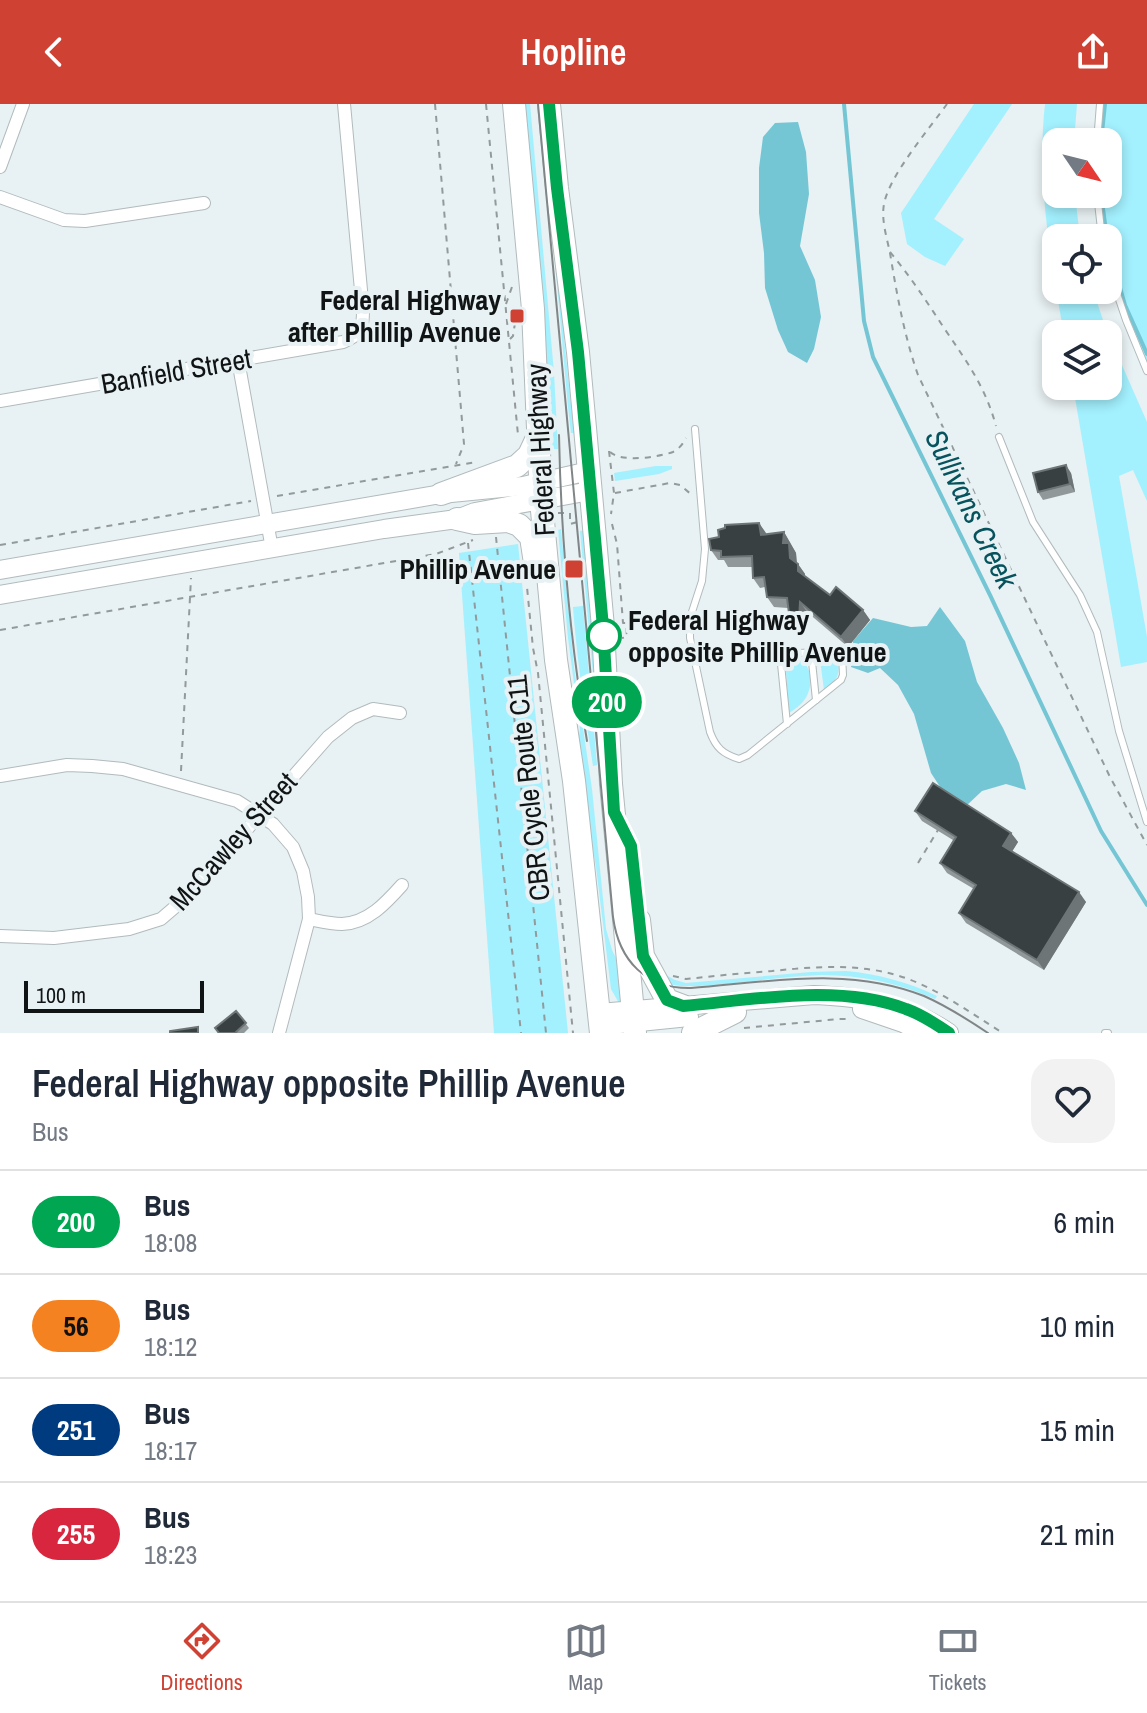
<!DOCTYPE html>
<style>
body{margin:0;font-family:"Archivo Narrow",sans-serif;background:#f2f2f3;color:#1f2937;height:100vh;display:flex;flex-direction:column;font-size:30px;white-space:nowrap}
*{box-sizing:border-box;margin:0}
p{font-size:26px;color:#747a83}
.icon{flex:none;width:44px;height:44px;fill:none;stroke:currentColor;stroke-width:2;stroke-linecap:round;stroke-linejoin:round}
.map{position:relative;height:929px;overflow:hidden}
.side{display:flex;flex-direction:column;background:#fff;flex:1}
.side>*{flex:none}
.badge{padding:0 16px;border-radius:26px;font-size:28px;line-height:52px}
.needle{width:52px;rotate:125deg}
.buttons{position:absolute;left:1042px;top:24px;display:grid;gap:16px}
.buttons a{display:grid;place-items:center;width:80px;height:80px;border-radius:16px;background:#fff;box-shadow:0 4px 12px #0003;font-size:40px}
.scale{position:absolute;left:24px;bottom:20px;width:180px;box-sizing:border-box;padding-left:8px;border:4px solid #111414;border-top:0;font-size:22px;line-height:28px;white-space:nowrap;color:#111414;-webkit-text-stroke:6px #e8f1f3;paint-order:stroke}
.map>.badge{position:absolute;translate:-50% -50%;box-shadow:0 0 0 4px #fff}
.round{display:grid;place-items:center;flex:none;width:84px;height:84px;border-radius:24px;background:#f2f2f3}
.summary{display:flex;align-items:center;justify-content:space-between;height:136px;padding:0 32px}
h1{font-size:38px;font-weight:600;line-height:60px}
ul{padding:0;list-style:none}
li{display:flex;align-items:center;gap:24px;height:104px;padding:0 32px;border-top:2px solid #e0e1e3}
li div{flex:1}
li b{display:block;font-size:30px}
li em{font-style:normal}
li .badge{min-width:88px;font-weight:700;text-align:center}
header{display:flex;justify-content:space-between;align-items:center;height:104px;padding:0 32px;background:#cf4233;color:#fff;font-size:36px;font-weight:600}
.tabs{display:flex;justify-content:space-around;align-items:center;height:112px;border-top:2px solid #e0e1e3;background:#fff;font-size:22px;color:#747a83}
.tabs a{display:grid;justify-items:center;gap:4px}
.tabs .current{color:#cf4233}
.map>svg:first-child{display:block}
</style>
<header><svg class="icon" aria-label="back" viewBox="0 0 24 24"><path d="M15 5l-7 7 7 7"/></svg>Hopline<svg class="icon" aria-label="share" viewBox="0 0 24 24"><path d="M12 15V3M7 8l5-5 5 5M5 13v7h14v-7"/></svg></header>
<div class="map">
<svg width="1147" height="929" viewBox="0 0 1147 929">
<rect width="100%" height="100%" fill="#e8f1f3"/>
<g fill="#a3f0fe">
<path d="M523,0H530L554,269L558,345H551L546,334Z"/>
<path d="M541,0L564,188V234L574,329H571L568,303Z"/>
<path d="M974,0H1012L934,115L964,135L945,162L925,153L907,140L901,109Z"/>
<path d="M1045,0H1077L1074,38H1056V90H1075L1080,134H1056V185C1046,123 1038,63 1045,0Z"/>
<path d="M1104,0H1147V260C1130,221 1108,178 1108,134H1105L1099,90H1108V38H1100Z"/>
<path d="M1056,186H1093L1106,225L1147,318V397L1133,366L1119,372L1147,533V558L1121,563L1073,282H1108V230H1064Z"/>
<path d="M656,362H672V365L659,370L615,377L614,369Z"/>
<path d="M561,425L574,563L592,685L606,825L612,846L617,856L626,900L619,899L611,885L596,763L577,648L580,625L568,534L558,426Z"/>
<path d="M586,426L615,811L580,427Z"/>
<path d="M518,440L568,929H494L459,449Z"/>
<path d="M583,502L597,661L593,662C585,609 577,556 573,503Z"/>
<path d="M831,552L838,560C841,573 833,579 824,586L820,555Z"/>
<path d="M796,555C813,559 814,582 805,595C801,601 795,605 789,609L786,567L789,558Z"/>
<path d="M846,867C878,870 908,878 937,892L935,895C899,879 861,871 822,871C775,872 728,883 681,882L666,880L660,868L675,876L686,879L811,868Z"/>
</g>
<g fill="#74c6d5">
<path d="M798,18L806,48L809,90L800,142L815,176L821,213L814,245L807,259L788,248L778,226L765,184L764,149L759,109V64L763,33L775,19Z"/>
<path d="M940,503L965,537L977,578L1003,624L1019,659L1026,686L1006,680L982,687L965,703L946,692L931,669L914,610L898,581L880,564L868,569L851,563L853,537L873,514L911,523L927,522Z"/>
</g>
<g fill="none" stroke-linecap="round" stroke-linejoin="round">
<g stroke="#74c6d5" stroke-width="4">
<path d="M844,0L864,217L873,253L990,491L1101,727L1147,801"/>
<path d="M1101,38L1105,0"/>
<path d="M1101,90L1107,134"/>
<path d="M1108,142L1125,201L1147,250"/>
</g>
<g stroke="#b2bbbc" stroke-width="8">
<g id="service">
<path d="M1097,38L1100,0"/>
<path d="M1097,90L1102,134"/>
<path d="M1108,163L1126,216L1147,267"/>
<path d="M695,325L705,445L702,477L690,514V534L710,628C716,644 723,650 739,655L748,651L841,576L843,571L842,550L837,547L780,550L787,620"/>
<path d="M999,333L1033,418L1080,491L1097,528L1119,627L1147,718"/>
<path d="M811,548L816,596"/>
<path d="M1105,929H1108"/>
</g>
</g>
<g stroke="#b2bbbc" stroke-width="14">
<g id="minor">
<path d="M0,63L23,0"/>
<path d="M0,93L64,116L85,117L204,99"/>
<path d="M238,256L272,445"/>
<path d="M0,297L343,238C360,231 363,225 363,208L344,0"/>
<path d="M0,672L67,661L92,662L123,665L237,697L273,720L293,743L303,767L308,793L309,815L279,929"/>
<path d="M309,815C319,817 331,820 342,820C368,819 386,799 402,781"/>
<path d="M0,832L54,834L129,825L161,815L189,791L328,633L352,614L373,605L400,609"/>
</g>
</g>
<g stroke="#b2bbbc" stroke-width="20">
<g id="secondary">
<path d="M0,466L441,390L523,382L589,367"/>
<path d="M0,491L384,425L457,415L475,408L590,387"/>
<path d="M862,905L903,919L923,929"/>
<path d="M599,909L814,891C864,893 907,900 949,929"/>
<path d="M600,922L689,913"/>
</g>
</g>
<g stroke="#b2bbbc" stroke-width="24">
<g id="trunk">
<path d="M514,0L533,205L541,396L556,556L574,677L601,929"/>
<path d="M549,0L557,84L578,248L585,324L603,523L611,680L635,929"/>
<path d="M441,390L517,362L529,351L538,332"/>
<path d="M457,415L475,419L508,417L519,421L531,433L535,459"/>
<path d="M639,816L643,852L654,872L667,896L683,902"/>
<path d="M693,929L735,908"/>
</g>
</g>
<g stroke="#939a9b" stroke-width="2" stroke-dasharray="6 6" stroke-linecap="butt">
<path d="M435,0L464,340L456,360"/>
<path d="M486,0L518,331"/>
<path d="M947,0C929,25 889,72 884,100C881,116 887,134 890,149C897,191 904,231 918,271L1110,673L1147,741"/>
<path d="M890,148C910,172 927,198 944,224C967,258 985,282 996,322"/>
<path d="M506,200L513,180"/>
<path d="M510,235L513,232L515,219"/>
<path d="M609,347L614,389L611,410"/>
<path d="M610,348C622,359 658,353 673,348C679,345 683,340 686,334"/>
<path d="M615,389L670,379L680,381L692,391"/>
<path d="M277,392L476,358"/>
<path d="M558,409H570V420L578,418"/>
<path d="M612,420L617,440L623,519H626L627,533L622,534"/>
<path d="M496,433L546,929"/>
<path d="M468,439L521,929"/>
<path d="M0,441L251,397"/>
<path d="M526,473L533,544L538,569L573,929"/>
<path d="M0,526L436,450L473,436"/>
<path d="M181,667L191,474"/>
<path d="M918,759L938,726"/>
<path d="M673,872L686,875C714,872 743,869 772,867C821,862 871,858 918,879C948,892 975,912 1003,929"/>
<path d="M744,924L839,915H849"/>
</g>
<use href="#service" stroke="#fff" stroke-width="6"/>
<use href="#minor" stroke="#fff" stroke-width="12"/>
<use href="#secondary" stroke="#fff" stroke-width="18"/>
<use href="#trunk" stroke="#fff" stroke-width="22"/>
<g stroke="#808687" stroke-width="2">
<path d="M538,0L613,813C619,857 646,885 691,884C770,878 848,862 924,892C947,902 967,915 988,929"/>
<path d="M559,331C561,433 570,536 587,637"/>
</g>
</g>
<g fill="#90989a">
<path d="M1071,369L1075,388L1043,396L1038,388Z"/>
<path d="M759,419L766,430L784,428L796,449L797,459L805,470V473L830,491L863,506L870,516L848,543L807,508L806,526L797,527L790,517L788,504L774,503L767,493L765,483L760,484L753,474V463H728L724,456H718L711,446L719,433Z"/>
<path d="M915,707L1011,729L1018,738L1012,747L1086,798L1044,866L966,819L959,809L974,785L947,769L940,759L953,736L922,717Z"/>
<path d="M236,907L249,924L244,929H218L215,924Z"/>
</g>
<g fill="#6e7576">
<path d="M1066,361L1071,369L1075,388L1070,380Z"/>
<path d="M759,419L766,429L768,441L761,431Z"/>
<path d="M784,428L796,449L797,464L790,454L783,439Z"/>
<path d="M798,460L805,470V477L798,467Z"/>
<path d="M800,498L807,508L806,526L799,516Z"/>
<path d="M863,506L870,516L848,543L841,533Z"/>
<path d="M1011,729L1018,738L1010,751L1003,742Z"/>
<path d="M1079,788L1086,798L1044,866L1037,856Z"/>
</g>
<g fill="#394041" stroke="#6e7576" stroke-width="2">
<path d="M1066,361L1070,380L1038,388L1033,369Z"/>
<path d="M759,419L761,431L784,428L783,439H789L790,454L798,460V467L830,491L836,483L863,506L841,533L800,498L799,516L790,517L787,494L767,493L764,473L753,474L752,452L721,453V447L711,446L709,435L719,433L718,426L725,424V421Z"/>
<path d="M933,679L1011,729L1003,742L1079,788L1037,856L959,809L976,781L940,759L956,733L915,707Z"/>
<path d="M236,907L246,919L235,929H219L215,924Z"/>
<path d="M198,923V929H170V927Z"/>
</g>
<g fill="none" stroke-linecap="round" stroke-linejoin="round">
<g stroke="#fff" stroke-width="18">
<path id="line" d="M549,0L557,84L578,248L585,324L603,523L614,708L631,742L643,852L667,896L683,902C753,896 839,879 906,905C920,910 936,920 949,929"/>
</g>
<use href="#line" stroke="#00a651" stroke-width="12"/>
</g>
<g fill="#cf4233" stroke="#e8f1f3" stroke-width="3">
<rect x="509" y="204" width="16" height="16" rx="4"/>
<rect x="564" y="455" width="20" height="20" rx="4"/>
</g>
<circle fill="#fff" stroke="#00a651" stroke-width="4" cx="604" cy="532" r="16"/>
<g text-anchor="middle" stroke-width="8" stroke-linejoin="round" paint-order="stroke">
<g font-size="28" font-weight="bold" fill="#111414" stroke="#e8f1f3" text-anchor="end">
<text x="501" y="206">Federal Highway<tspan x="501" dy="32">after Phillip Avenue</tspan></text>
<text x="556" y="475">Phillip Avenue</text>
</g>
<g font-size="28" fill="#111414" stroke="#e8f1f3">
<text transform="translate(176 267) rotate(-10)" y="10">Banfield Street</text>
<text transform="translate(540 346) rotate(-93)" y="10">Federal Highway</text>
<text transform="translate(528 684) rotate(-96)" y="10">CBR Cycle Route C11</text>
<text transform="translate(233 737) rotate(-48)" y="10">McCawley Street</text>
</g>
<g font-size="28" font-weight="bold" fill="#111414" stroke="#e8f1f3" text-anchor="start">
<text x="628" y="526">Federal Highway<tspan x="628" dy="32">opposite Phillip Avenue</tspan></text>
</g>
<g font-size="30" font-style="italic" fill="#06535d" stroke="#e8f1f3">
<text transform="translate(971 405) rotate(64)" y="10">Sullivans Creek</text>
</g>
</g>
</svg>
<div class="buttons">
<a><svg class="needle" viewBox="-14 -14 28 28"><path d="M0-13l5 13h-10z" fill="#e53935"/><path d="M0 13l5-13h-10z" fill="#747a83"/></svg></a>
<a><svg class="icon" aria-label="locate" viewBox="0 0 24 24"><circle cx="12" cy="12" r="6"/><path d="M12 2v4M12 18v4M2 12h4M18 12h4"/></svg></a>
<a><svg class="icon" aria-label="layers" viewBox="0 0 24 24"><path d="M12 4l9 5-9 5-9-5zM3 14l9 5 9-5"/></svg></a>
</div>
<div class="scale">100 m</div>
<b class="badge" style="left:607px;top:598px;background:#00a651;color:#fff">200</b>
</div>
<section class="side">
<div class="summary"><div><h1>Federal Highway opposite Phillip Avenue</h1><p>Bus</p></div><a class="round"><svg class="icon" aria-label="heart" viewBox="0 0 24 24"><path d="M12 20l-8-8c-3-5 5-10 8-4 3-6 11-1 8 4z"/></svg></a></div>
<ul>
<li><span class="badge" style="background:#00a651;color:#fff">200</span><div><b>Bus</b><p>18:08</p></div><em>6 min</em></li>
<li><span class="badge" style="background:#f58220;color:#111">56</span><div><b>Bus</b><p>18:12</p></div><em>10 min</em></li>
<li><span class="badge" style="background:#003b80;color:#fff">251</span><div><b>Bus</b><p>18:17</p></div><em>15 min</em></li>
<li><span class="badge" style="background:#d7263d;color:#fff">255</span><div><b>Bus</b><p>18:23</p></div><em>21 min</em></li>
</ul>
</section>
<nav class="tabs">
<a class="current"><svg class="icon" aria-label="directions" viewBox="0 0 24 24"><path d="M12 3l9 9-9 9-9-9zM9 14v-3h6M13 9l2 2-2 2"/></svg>Directions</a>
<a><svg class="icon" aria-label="map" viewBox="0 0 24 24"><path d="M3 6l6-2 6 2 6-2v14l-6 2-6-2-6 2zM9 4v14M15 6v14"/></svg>Map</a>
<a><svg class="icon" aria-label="tickets" viewBox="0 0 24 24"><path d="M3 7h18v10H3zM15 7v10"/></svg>Tickets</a>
</nav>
